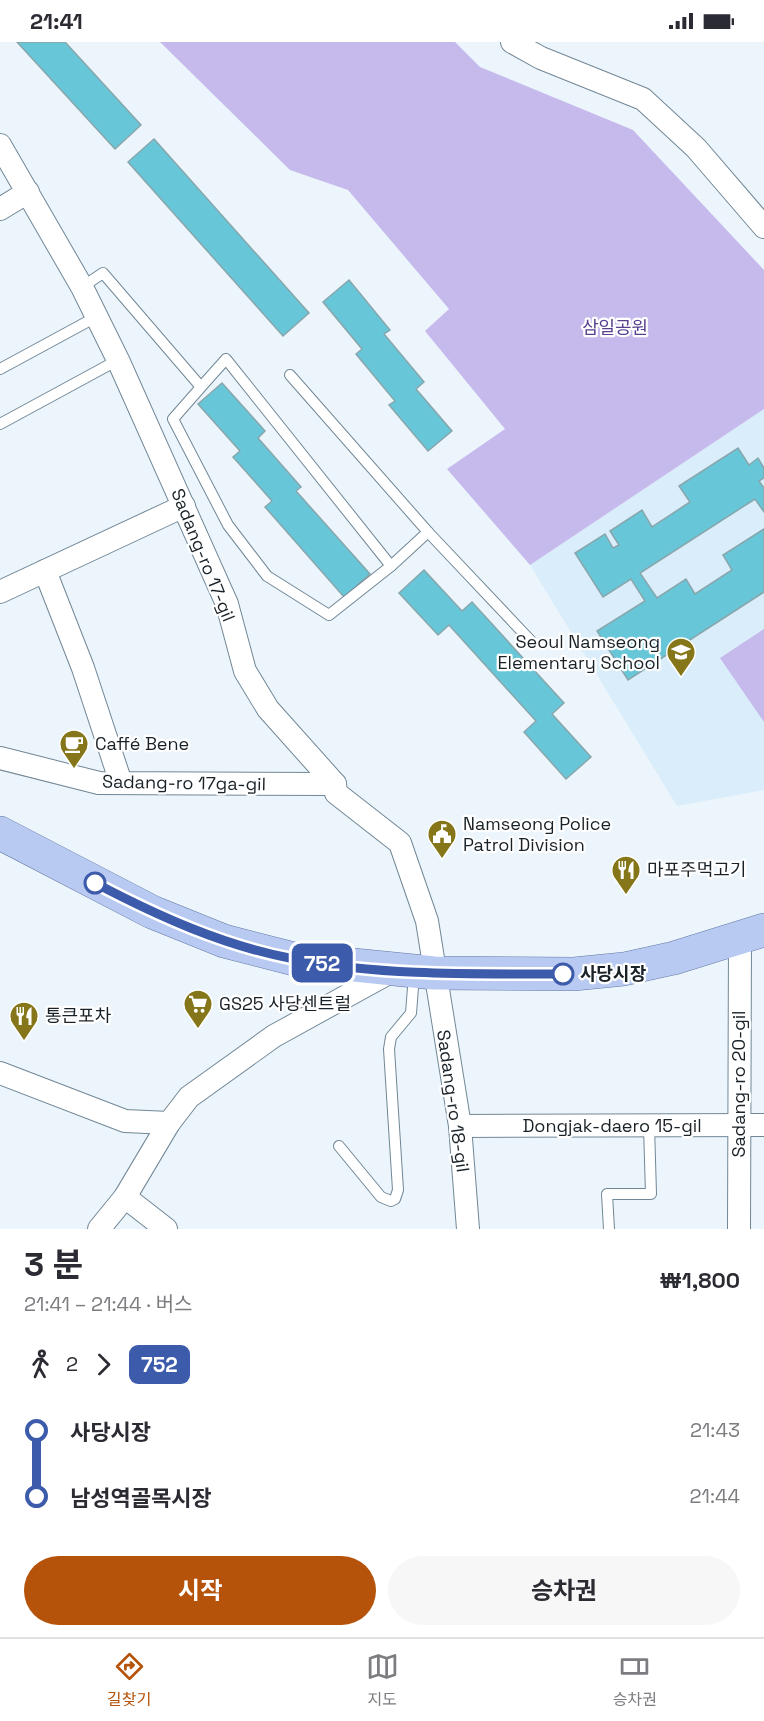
<!DOCTYPE html>
<html lang="ko">
<meta charset="utf-8">
<style>
body{margin:0;font-family:"Space Grotesk","Noto Sans KR",sans-serif;background:#f7f7f7;color:#2b2b33;height:100vh;display:flex;flex-direction:column;font-size:22px;white-space:nowrap}
*{box-sizing:border-box;margin:0}
p{font-size:20px;color:#7c7c81}
.icon{flex:none;width:33px;height:33px;fill:none;stroke:currentColor;stroke-width:2;stroke-linecap:round;stroke-linejoin:round}
.map{position:relative;height:1187px;overflow:hidden}
.side{display:flex;flex-direction:column;background:#fff;flex:1}
.side>*{flex:none}
.badge{padding:0 12px;border-radius:9px;font-size:21px;line-height:39px}
.map>.badge{position:absolute;translate:-50% -50%;box-shadow:0 0 0 3px #fff}
.legs{display:flex;align-items:center;gap:9px;height:66px;padding:0 24px;font-size:20px}
.legs p{margin-inline-start:auto}
.overview{display:flex;align-items:center;justify-content:space-between;height:102px;padding:0 24px}
h1{font-size:33px;font-weight:700;line-height:45px}
.button{display:flex;gap:12px;margin-top:auto;padding:12px 24px}
.button a{flex:1;height:69px;border-radius:36px;background:#b45309;color:#fff;font-size:24px;font-weight:700;line-height:69px;text-align:center}
.button a+a{background:#f7f7f7;color:#2b2b33}
ul{padding:0 24px;list-style:none}
li{display:flex;align-items:center;gap:21px;height:66px;font-size:22px}
li i{display:grid;place-items:center;width:9px;height:100%;margin:0 8px;background:currentColor}
li i::after{content:'';width:15px;height:15px;margin:-8px;border:4px solid;border-radius:50%;background:#fff}
li p{margin-inline-start:auto}
li:first-child i{background:linear-gradient(#0000 50%,currentColor 0)}
li:last-child i{background:linear-gradient(currentColor 50%,#0000 0)}
.status{display:flex;justify-content:space-between;align-items:center;height:42px;padding:0 30px;background:#fff;direction:ltr}
.status svg{height:16px;fill:currentColor}
.dock{display:flex;justify-content:space-around;align-items:center;height:84px;border-top:2px solid #e1e1e2;background:#fff;font-size:16px;color:#7c7c81}
.dock a{display:grid;justify-items:center;gap:3px}
.dock .active{color:#b45309}
.map>svg:first-child{display:block}
</style>
<div class="status"><b>21:41</b><svg viewBox="0 0 49 12"><path d="M0 12V9h3v3zM5 12V6h3v6zM10 12V3h3v9zM15 12V0h3v12zM26 1h20v11H26zM47 4h2v5h-2z"/></svg></div>
<div class="map">
<svg width="764" height="1187" viewBox="0 0 764 1187">
<rect width="100%" height="100%" fill="#ecf5fc"/>
<path fill="#daedfa" d="M764,367V748L677,764L530,523Z"/>
<g fill="#c6baed">
<path d="M160,0H455L480,25L633,88L764,228V367L530,523L447,427L505,387L425,289L449,267L348,148L290,128Z"/>
<path d="M764,587V680L720,616Z"/>
</g>
<g fill="#67c7d9" stroke="#88a6ac" stroke-width="1.5">
<path d="M17,0H65L141,83L115,107Z"/>
<path d="M154,97L309,271L283,294L128,120Z"/>
<path d="M349,238L390,288L384,292L424,340L416,347L452,389L428,409L389,363L395,359L356,312L362,307L323,260Z"/>
<path d="M222,341L265,389L258,396L301,445L296,449L370,532L344,555L265,465L272,459L233,415L240,409L198,362Z"/>
<path d="M738,406L749,423L758,416L764,426V436L759,439L764,446V470L755,457L640,531L657,556L686,537L695,552L732,528L723,513L764,487V550L628,638L597,589L645,559L631,537L603,555L575,511L605,492L613,506L619,503L610,489L642,468L652,485L690,460L679,444Z"/>
<path d="M424,528L462,569L472,560L564,661L552,672L591,715L566,737L524,690L536,679L449,583L438,593L399,551Z"/>
</g>
<g fill="none" stroke-linecap="round" stroke-linejoin="round">
<g stroke="#718796" stroke-width="12">
<g id="lane">
<path d="M82,245L103,231L201,345L173,377L228,483L267,534L329,573L391,524L226,317L201,345"/>
<path d="M0,327L96,275"/>
<path d="M290,333L428,490L391,524"/>
<path d="M0,382L118,318"/>
<path d="M428,490L531,599"/>
<path d="M339,1104L381,1155L391,1159L395,1157L398,1148L389,1007L391,995L411,971L414,933"/>
<path d="M609,1187L607,1152H651L649,1084"/>
</g>
</g>
<g stroke="#718796" stroke-width="24">
<g id="street">
<path d="M512,0L541,16L643,57L696,106L764,185"/>
<path d="M0,103L82,245L118,318L227,562L245,629L268,667L335,742L336,751L400,801L427,879L460,1084L468,1187"/>
<path d="M0,167L28,150"/>
<path d="M45,529L83,626L121,741"/>
<path d="M0,550L184,464"/>
<path d="M0,716L99,741L335,742"/>
<path d="M0,1031L125,1079L169,1081"/>
<path d="M460,1084L764,1083"/>
<path d="M125,1155L166,1187"/>
<path d="M99,1187L125,1155L169,1081L189,1055L274,994L394,928"/>
<path d="M739,1187L740,897"/>
</g>
</g>
<g stroke="#6378a5" stroke-width="34">
<path id="primary" d="M0,791L152,870L224,899L294,917L434,931L574,932L624,927L674,916L764,888"/>
</g>
<use href="#lane" stroke="#fff" stroke-width="10"/>
<use href="#street" stroke="#fff" stroke-width="22"/>
<use href="#primary" stroke="#b9caf2" stroke-width="33"/>
</g>
<g fill="none" stroke-linecap="round" stroke-linejoin="round">
<g stroke="#fff" stroke-width="14">
<path id="line-1" d="M95,841C158,874 224,904 294,917C383,934 474,932 563,932"/>
</g>
<use href="#line-1" stroke="#3d5bab" stroke-width="9"/>
</g>
<defs>
<g id="school-pin" transform="scale(1.5)"><path d="M0 17L-7.5 6A9.5 9.5 0 1 1 7.5 6Z" fill="#857619" stroke="#fff"/><path d="M0-5L7-2L0 1L-7-2ZM-4 1L0 2.5L4 1V4Q0 6-4 4Z" fill="#fff"/></g>
<g id="cafe-pin" transform="scale(1.5)"><path d="M0 17L-7.5 6A9.5 9.5 0 1 1 7.5 6Z" fill="#857619" stroke="#fff"/><path d="M-5.5-4.5H6V0H3Q3 3.5 0 3.5H-2.5Q-5.5 3.5-5.5 0ZM3-3.2v2h1.7v-2ZM-6 4.5H4V6H-6Z" fill="#fff"/></g>
<g id="civic-pin" transform="scale(1.5)"><path d="M0 17L-7.5 6A9.5 9.5 0 1 1 7.5 6Z" fill="#857619" stroke="#fff"/><path d="M-.6-6.5H3V-4.5H.6V-3L4-1V1h2V6H-6V1h2V-1L-.6-3ZM-1.2 2.5V6h2.4V2.5Z" fill="#fff"/></g>
<g id="restaurant-pin" transform="scale(1.5)"><path d="M0 17L-7.5 6A9.5 9.5 0 1 1 7.5 6Z" fill="#857619" stroke="#fff"/><path d="M-5-6h1v4h1v-4h1v4h1v-4h1v5L-1.5 .5V6h-2V.5L-5-1ZM5-6V6H3V1.5H1.5Q1.5-4 5-6Z" fill="#fff"/></g>
<g id="supermarket-pin" transform="scale(1.5)"><path d="M0 17L-7.5 6A9.5 9.5 0 1 1 7.5 6Z" fill="#857619" stroke="#fff"/><path d="M-6-5.5h2.5l.6 2H6L4.5 2H-2.5L-4.4-4H-6ZM-1.5 3.2a1.3 1.3 0 1 0 .1 0ZM3 3.2a1.3 1.3 0 1 0 .1 0Z" fill="#fff"/></g>
</defs>
<g fill-rule="evenodd">
<use href="#school-pin" x="681" y="610"/>
<use href="#cafe-pin" x="74" y="702"/>
<use href="#civic-pin" x="442" y="792"/>
<use href="#restaurant-pin" x="626" y="828"/>
<use href="#supermarket-pin" x="198" y="962"/>
<use href="#restaurant-pin" x="24" y="974"/>
</g>
<g fill="#fff" stroke="#3d5bab" stroke-width="3">
<circle cx="95" cy="841" r="10"/>
<circle cx="563" cy="932" r="10"/>
</g>
<g text-anchor="middle" stroke-width="4.5" stroke-linejoin="round" paint-order="stroke">
<g font-size="18" fill="#59408e" stroke="#fff">
<text x="615" y="292">삼일공원</text>
</g>
<g font-size="18" fill="#192228" stroke="#fff">
<text transform="translate(203 513) rotate(68)" y="6">Sadang-ro 17-gil</text>
<text transform="translate(184 741) rotate(1)" y="6">Sadang-ro 17ga-gil</text>
<text transform="translate(739 1042) rotate(-90)" y="6">Sadang-ro 20-gil</text>
<text transform="translate(453 1059) rotate(82)" y="6">Sadang-ro 18-gil</text>
<text x="612" y="1090">Dongjak-daero 15-gil</text>
</g>
<g font-size="18" fill="#192228" stroke="#fff" text-anchor="start">
<text x="660" y="606" text-anchor="end">Seoul Namseong<tspan x="660" dy="21">Elementary School</tspan></text>
<text x="95" y="708">Caffé Bene</text>
<text x="463" y="788">Namseong Police<tspan x="463" dy="21">Patrol Division</tspan></text>
<text x="647" y="834">마포주먹고기</text>
<text x="219" y="968">GS25 사당센트럴</text>
<text x="45" y="980">통큰포차</text>
</g>
<g font-size="18" font-weight="bold" fill="#192228" stroke="#fff" text-anchor="start">
<text x="580" y="938">사당시장</text>
</g>
</g>
</svg>
<b class="badge" style="left:322px;top:921px;background:#3d5bab;color:#fff">752</b>
</div>
<section class="side">
<div class="overview"><div><h1>3 분</h1><p>21:41 – 21:44 · 버스</p></div><b>₩1,800</b></div>
<div class="legs"><svg class="icon" aria-label="walk" viewBox="0 0 24 24"><circle cx="13" cy="4" r="2"/><path d="M13 8l-2 6 4 7M11 14l-3 7M7 12l3-4h3l4 4"/></svg>2<svg class="icon" aria-label="forward" viewBox="0 0 24 24"><path d="M9 5l7 7-7 7"/></svg><b class="badge" style="background:#3d5bab;color:#fff">752</b></div>
<ul>
<li><i style="color:#3d5bab"></i><b>사당시장</b><p>21:43</p></li>
<li><i style="color:#3d5bab"></i><b>남성역골목시장</b><p>21:44</p></li>
</ul>
<div class="button"><a>시작</a><a>승차권</a></div>
</section>
<nav class="dock">
<a class="active"><svg class="icon" aria-label="directions" viewBox="0 0 24 24"><path d="M12 3l9 9-9 9-9-9zM9 14v-3h6M13 9l2 2-2 2"/></svg>길찾기</a>
<a><svg class="icon" aria-label="map" viewBox="0 0 24 24"><path d="M3 6l6-2 6 2 6-2v14l-6 2-6-2-6 2zM9 4v14M15 6v14"/></svg>지도</a>
<a><svg class="icon" aria-label="tickets" viewBox="0 0 24 24"><path d="M3 7h18v10H3zM15 7v10"/></svg>승차권</a>
</nav>
